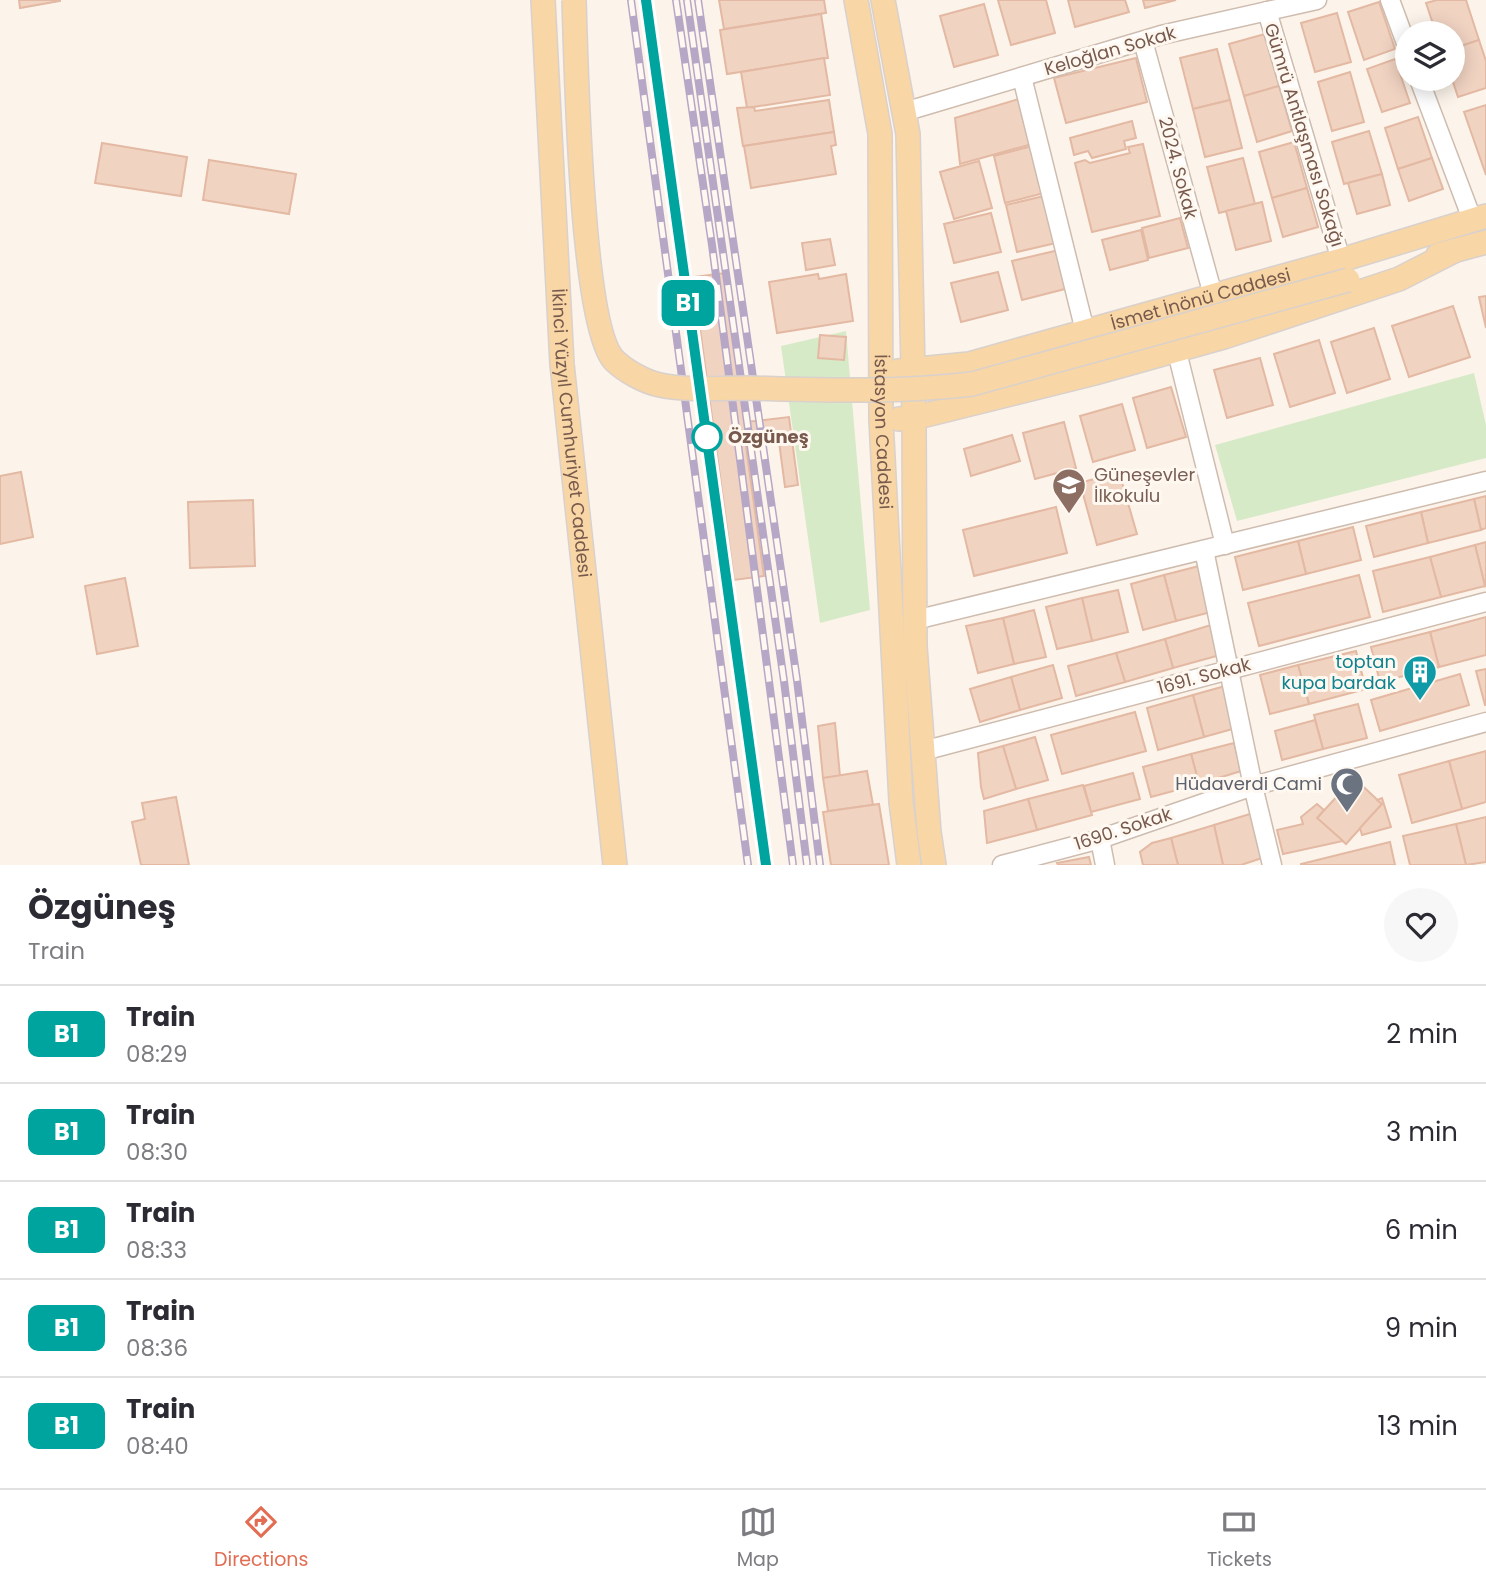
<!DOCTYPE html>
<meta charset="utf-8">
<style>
body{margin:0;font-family:Poppins,sans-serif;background:#f7f7f7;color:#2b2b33;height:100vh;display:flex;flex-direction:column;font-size:26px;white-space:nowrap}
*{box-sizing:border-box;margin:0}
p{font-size:23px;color:#7c7c81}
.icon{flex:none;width:38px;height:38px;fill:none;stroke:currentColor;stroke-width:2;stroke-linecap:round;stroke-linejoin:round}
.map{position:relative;height:865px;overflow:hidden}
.side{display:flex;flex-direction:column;background:#fff;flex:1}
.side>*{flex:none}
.badge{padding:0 14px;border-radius:10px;font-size:24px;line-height:46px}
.tools{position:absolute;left:1395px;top:21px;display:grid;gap:14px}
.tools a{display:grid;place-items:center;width:70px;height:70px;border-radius:50%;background:#fff;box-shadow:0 4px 18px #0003;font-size:35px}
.map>.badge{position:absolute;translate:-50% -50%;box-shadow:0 0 0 4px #fff}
.round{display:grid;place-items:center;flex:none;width:74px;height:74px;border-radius:37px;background:#f7f7f7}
.head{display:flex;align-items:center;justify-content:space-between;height:119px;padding:0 28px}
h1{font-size:33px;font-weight:700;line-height:52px}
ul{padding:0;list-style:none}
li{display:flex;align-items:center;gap:21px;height:98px;padding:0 28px;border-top:2px solid #e1e1e2}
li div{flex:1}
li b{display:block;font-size:26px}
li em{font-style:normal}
li .badge{min-width:77px;font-weight:700;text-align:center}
.tabs{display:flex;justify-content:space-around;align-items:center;height:98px;border-top:2px solid #e1e1e2;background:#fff;font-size:19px;color:#7c7c81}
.tabs a{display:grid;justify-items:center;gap:4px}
.tabs .on{color:#e26d53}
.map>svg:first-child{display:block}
</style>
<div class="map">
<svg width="1486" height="865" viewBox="0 0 1486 865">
<rect width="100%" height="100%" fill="#fcf4ea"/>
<g fill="#d7eac8">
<path d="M846,331L870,610L820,623L781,346Z"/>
<path d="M1474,373L1486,425V458L1237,521L1215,445Z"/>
</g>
<g fill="#f1d3c2" stroke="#e3b9a3" stroke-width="2">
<path d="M19,0H60V1L20,8Z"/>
<path d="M719,0H824L826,13L724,29Z"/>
<path d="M998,0H1046L1055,33L1011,45Z"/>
<path d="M1068,0H1125L1129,12L1075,27Z"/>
<path d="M1143,0H1176L1145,8Z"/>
<path d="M1437,0H1466L1479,40L1452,49V33H1436L1426,3Z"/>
<path d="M1379,2L1395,49L1364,60L1348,12Z"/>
<path d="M984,4L998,55L954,67L940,16Z"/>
<path d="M1337,13L1351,62L1315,72L1301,23Z"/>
<path d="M821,14L828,58L727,74L720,30Z"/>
<path d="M1265,34L1279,86L1244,96L1229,44Z"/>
<path d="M1479,40L1486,61V88L1458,97L1452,79V49Z"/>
<path d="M1217,49L1230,100L1193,109L1180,58Z"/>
<path d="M824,58L830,95L747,108L741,72Z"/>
<path d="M1136,58L1147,102L1066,123L1054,78Z"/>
<path d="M1395,59L1410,103L1382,112L1367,69Z"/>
<path d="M1350,72L1364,122L1332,131L1318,82Z"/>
<path d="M1279,86L1292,131L1257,142L1244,96Z"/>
<path d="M1019,99L1032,144L960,164L955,118Z"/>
<path d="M829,100L834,132L743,146L737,108L754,107L755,111Z"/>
<path d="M1230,100L1242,148L1205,157L1193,109Z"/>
<path d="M1486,105V175L1464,112Z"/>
<path d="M1418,117L1432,158L1398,169L1385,128Z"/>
<path d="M1132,121L1136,138L1124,141L1126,149L1092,158L1088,151L1074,155L1070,138Z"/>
<path d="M1369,131L1382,174L1344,184L1332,142Z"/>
<path d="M834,132L836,145L831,146L836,174L751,188L744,146Z"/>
<path d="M1294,142L1307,188L1272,198L1259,152Z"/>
<path d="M102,143L187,157L181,196L95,183Z"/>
<path d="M1143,144L1160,216L1092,232L1075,163L1085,160L1090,163L1130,153L1128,147Z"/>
<path d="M1032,146L1044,193L1005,203L994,156Z"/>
<path d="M1243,158L1255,204L1219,213L1207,167Z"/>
<path d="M1432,158L1443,189L1409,201L1398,169Z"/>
<path d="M209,160L296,174L289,214L203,200Z"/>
<path d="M979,161L992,208L954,219L940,172Z"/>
<path d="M1382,174L1390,205L1357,214L1348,183Z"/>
<path d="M1307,188L1318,227L1283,237L1272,198Z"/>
<path d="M1044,196L1056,243L1017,252L1006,205Z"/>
<path d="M1262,202L1271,241L1236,250L1226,211Z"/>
<path d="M991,213L1001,252L954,263L944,224Z"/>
<path d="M1180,218L1188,248L1149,258L1142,228Z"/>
<path d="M1141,230L1148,260L1110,270L1102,240Z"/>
<path d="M830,239L835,265L806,270L802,243Z"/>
<path d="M1059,250L1069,288L1022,300L1012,261Z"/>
<path d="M998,272L1008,310L961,322L951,283Z"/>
<path d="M725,273L746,422L789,417L798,485L785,487L778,434L745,439L764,576L734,580L693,277Z"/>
<path d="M818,274L819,279L846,274L853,321L777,333L769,282Z"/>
<path d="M1486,296V328L1479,297Z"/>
<path d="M1453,306L1470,357L1409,377L1392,326Z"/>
<path d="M1374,328L1390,379L1347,393L1331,342Z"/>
<path d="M820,335L846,337L844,360L818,358Z"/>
<path d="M1319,340L1335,393L1290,407L1274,354Z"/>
<path d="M1260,358L1273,405L1227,418L1214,370Z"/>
<path d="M1171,387L1186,437L1147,448L1133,398Z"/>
<path d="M1122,404L1135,450L1093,462L1080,416Z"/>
<path d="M1064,422L1076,468L1035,479L1023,433Z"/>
<path d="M1012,435L1020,461L971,476L964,449Z"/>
<path d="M21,472L33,537L0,544V476Z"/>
<path d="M1119,472L1137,534L1097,545L1080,483Z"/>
<path d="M1486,496V528L1481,530L1474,499Z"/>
<path d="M1474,499L1481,530L1428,543L1421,512Z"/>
<path d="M253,500L255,566L190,568L188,502Z"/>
<path d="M1056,507L1067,553L974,576L963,530Z"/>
<path d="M1421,512L1428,543L1374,557L1366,526Z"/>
<path d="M1353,527L1361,560L1306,574L1298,541Z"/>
<path d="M1298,541L1306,574L1243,590L1235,557Z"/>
<path d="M1486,542V585L1485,586L1475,545Z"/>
<path d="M1475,545L1485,586L1441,597L1430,557Z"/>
<path d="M1430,557L1441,597L1383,612L1373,571Z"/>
<path d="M1199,566L1211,612L1176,621L1164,575Z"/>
<path d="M1164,575L1176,621L1143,630L1131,584Z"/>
<path d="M1359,575L1370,617L1259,646L1248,603Z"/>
<path d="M125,578L138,646L97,654L85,586Z"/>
<path d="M1118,590L1128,632L1092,641L1082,598Z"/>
<path d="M1082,598L1092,641L1057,649L1046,607Z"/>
<path d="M1034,610L1046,657L1014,664L1003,618Z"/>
<path d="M1486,617V655L1439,667L1430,632Z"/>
<path d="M1003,618L1014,664L978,673L966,626Z"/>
<path d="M1211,625L1220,655L1173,668L1165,639Z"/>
<path d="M1430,632L1439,667L1380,682L1371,647Z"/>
<path d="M1165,639L1173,668L1125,682L1116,653Z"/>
<path d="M1356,651L1366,689L1309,704L1298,665Z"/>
<path d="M1116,653L1125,682L1076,696L1068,666Z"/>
<path d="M1053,665L1062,698L1020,710L1011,677Z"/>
<path d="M1298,665L1309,704L1270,714L1260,675Z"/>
<path d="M1486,669V705H1485L1476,671Z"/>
<path d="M1460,674L1469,705L1380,731L1371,700Z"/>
<path d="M1011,677L1020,710L980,722L970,689Z"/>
<path d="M1225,686L1236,728L1204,737L1193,695Z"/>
<path d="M1193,695L1204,737L1158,750L1147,708Z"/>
<path d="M1358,704L1367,738L1323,749L1314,715Z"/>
<path d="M1135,712L1146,751L1062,774L1051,735Z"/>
<path d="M1315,720L1323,749L1282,760L1275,731Z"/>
<path d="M835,723L840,776L823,778L818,726Z"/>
<path d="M1035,737L1048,780L1016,789L1003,746Z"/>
<path d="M1234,743L1241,771L1199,784L1191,754Z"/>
<path d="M1003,746L1016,789L984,799L981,787L978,753Z"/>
<path d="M1486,751V802L1462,809L1449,761Z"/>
<path d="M1191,754L1199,784L1151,797L1143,767Z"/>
<path d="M1449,761L1462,809L1412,823L1399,775Z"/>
<path d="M867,771L873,805L828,811L823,778Z"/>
<path d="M1133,773L1140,799L1091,812L1084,786Z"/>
<path d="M1354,778L1382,804L1346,844L1317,818Z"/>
<path d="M1083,785L1092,815L1037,830L1028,799Z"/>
<path d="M176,797L189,865H141L132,822L145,819L142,803Z"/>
<path d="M1382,798L1391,827L1362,835L1360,828L1382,804L1377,800Z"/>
<path d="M1028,799L1037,830L987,843L984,811Z"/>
<path d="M879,804L889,865H831L823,812Z"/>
<path d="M1317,804L1324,810L1317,818L1343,841L1283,854L1277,830L1303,824L1301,817Z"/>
<path d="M1253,813L1262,858L1241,865H1223L1214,825Z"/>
<path d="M1486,817V862L1466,865L1456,824Z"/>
<path d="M1456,824L1466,865H1410L1403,836Z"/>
<path d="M1214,825L1223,865H1178L1171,838Z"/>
<path d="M1171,838L1178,865H1143L1140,852L1152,843Z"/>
<path d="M1390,842L1395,865H1301V864Z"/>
<path d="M1089,857L1091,865H1058L1057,863Z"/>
</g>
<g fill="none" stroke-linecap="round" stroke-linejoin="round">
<g stroke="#cebcaf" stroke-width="21">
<g id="minor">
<path d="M1390,0L1407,46"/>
<path d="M1267,11L1341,260"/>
<path d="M1143,41L1213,295"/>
<path d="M1022,77L1085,331"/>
<path d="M1419,79L1472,219"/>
<path d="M904,112L1161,35L1317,0"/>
<path d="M1177,352L1225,545"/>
<path d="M1204,550L1253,786L1272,865"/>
<path d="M915,620L1486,481"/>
<path d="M923,751L1486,602"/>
<path d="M1100,839L1105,865"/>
<path d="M1002,865L1100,839L1253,786L1486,722"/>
</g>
</g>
<g stroke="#d9d1cd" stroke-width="26">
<g id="major">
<path id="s1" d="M543,0L562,364L615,865"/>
<path id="s2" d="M856,0L880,134L881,420L901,802L909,865"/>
<path d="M883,0L908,134L914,418L915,646L929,832L934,865"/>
<path d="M1438,255L1486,242"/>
<path id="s3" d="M898,371L969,364L1341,260L1486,216"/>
<path d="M899,419L914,418L1095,373L1224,337L1399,279L1454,251"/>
</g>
</g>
<use href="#minor" stroke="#fff" stroke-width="18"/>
<use href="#major" stroke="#f8d6a5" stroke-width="23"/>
<g stroke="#b7a7c7" stroke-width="8">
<g id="rail">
<path d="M631,0L748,865"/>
<path d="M646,0L766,865"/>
<path d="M676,0L712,245L793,865"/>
<path d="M687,0L784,681L807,865"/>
<path d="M698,0L797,680L820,865"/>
</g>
</g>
<use href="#rail" stroke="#fff8f0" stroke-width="5" stroke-dasharray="16" stroke-linecap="butt"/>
<g stroke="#d9d1cd" stroke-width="26" stroke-linecap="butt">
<path id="major-bridge" d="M574,0C576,61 581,325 614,360C625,371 645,382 660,385C688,391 721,388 750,388C824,390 898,393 972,384L1348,280"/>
</g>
<use href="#major-bridge" stroke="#f8d6a5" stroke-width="23"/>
</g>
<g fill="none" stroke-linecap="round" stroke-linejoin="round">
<g stroke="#fff" stroke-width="16">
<path id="line" d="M646,0L766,865"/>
</g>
<use href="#line" stroke="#00a49f" stroke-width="10"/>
</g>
<defs>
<g id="school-pin" transform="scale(1.75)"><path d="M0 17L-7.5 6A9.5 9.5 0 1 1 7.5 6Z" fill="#8d6e63" stroke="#fff8f0"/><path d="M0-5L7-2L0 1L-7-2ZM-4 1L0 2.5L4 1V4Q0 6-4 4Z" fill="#fff"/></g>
<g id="building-pin" transform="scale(1.75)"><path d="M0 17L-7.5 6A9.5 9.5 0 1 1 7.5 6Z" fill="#0f9aa8" stroke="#fff8f0"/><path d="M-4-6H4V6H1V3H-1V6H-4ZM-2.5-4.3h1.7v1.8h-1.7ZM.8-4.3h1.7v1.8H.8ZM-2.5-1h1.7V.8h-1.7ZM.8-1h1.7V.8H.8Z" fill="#fff"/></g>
<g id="mosque-pin" transform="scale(1.75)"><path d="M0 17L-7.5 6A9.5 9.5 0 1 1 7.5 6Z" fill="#6b7280" stroke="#fff8f0"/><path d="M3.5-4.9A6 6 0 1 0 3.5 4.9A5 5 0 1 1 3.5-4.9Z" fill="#fff"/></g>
</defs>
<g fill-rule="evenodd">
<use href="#school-pin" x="1069" y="485"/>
<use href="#building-pin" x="1420" y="672"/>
<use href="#mosque-pin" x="1347" y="784"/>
</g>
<circle fill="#fff" stroke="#00a49f" stroke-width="3.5" cx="707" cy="437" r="14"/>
<g text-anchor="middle" stroke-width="6" stroke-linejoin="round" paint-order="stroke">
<g font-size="18" fill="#775a4d" stroke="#fff8f0">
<text transform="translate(1110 51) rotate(-16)" y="6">Keloğlan Sokak</text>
<text transform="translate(1304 135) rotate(73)" y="6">Gümrü Antlaşması Sokağı</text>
<text transform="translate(1178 168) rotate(75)" y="6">2024. Sokak</text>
<text dy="6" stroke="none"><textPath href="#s3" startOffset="312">İsmet İnönü Caddesi</textPath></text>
<text dy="6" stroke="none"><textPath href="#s2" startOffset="434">İstasyon Caddesi</textPath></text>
<text dy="6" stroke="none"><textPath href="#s1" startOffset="434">İkinci Yüzyıl Cumhuriyet Caddesi</textPath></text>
<text transform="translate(1204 676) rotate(-15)" y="6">1691. Sokak</text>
<text transform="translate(1123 829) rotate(-18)" y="6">1690. Sokak</text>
</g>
<g font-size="18" font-weight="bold" fill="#775a4d" stroke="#fff8f0" text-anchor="start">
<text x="728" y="443">Özgüneş</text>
</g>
<g font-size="18" fill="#785e54" stroke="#fff8f0" text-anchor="start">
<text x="1094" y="481">Güneşevler<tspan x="1094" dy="21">İlkokulu</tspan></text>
</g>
<g font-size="18" fill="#0d838f" stroke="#fff8f0" text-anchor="end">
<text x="1396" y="668">toptan<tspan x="1396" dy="21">kupa bardak</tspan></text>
</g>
<g font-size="18" fill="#5b616d" stroke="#fff8f0" text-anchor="end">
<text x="1322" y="790">Hüdaverdi Cami</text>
</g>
</g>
</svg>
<div class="tools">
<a><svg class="icon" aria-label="layers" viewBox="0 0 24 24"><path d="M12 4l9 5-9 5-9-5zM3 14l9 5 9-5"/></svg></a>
</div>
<b class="badge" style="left:688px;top:303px;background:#00a49f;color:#fff">B1</b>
</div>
<section class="side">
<div class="head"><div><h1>Özgüneş</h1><p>Train</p></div><a class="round"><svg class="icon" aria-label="heart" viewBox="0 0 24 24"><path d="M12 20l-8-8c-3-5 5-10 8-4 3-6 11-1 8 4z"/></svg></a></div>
<ul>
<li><span class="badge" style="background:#00a49f;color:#fff">B1</span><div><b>Train</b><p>08:29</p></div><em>2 min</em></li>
<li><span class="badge" style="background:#00a49f;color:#fff">B1</span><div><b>Train</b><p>08:30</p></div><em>3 min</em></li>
<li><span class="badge" style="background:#00a49f;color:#fff">B1</span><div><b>Train</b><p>08:33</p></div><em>6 min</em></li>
<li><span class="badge" style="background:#00a49f;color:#fff">B1</span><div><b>Train</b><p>08:36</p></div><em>9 min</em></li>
<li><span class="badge" style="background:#00a49f;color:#fff">B1</span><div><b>Train</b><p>08:40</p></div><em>13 min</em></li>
</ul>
</section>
<nav class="tabs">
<a class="on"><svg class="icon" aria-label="directions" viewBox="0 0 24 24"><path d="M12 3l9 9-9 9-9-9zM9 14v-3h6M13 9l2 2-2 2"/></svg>Directions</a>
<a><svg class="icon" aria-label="map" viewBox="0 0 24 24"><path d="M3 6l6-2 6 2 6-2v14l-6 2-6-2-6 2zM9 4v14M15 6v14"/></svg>Map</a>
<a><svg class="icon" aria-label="tickets" viewBox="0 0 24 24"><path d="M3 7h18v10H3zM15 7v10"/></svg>Tickets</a>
</nav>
